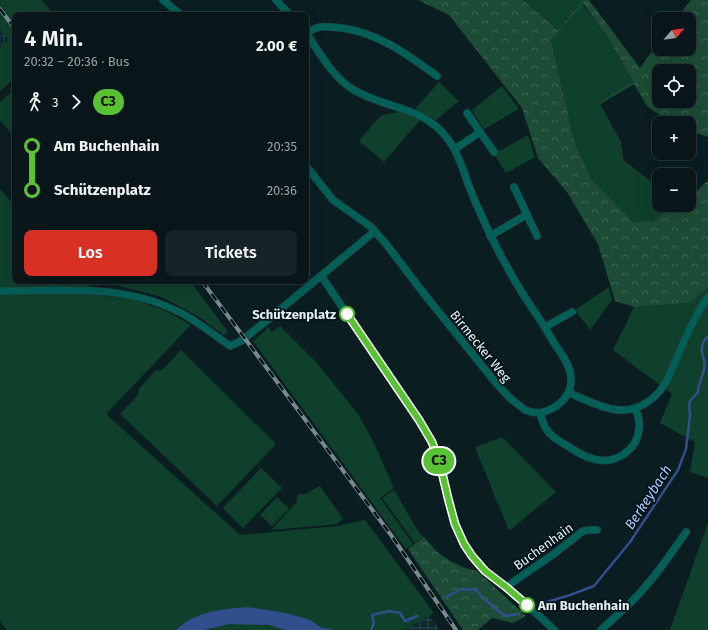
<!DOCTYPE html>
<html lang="de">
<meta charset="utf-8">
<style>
body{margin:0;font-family:"Fira Sans",sans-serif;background:#162327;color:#f1f3f6;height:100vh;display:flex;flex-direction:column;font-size:15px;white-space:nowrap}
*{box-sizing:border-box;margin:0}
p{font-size:13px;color:#989fa2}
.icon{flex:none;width:22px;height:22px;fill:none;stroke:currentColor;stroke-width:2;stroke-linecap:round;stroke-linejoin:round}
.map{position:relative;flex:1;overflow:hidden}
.details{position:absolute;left:12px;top:12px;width:297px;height:272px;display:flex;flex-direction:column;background:#08161a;border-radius:8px;box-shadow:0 4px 16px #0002,0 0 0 1px #293539}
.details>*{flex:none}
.badge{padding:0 8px;border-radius:13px;font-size:14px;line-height:26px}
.needle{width:26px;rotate:62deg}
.tools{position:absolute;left:652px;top:12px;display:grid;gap:8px}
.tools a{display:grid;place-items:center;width:44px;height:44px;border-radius:8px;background:#08161a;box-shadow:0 4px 16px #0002,0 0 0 1px #293539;font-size:20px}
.map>.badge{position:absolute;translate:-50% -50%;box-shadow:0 0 0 2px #fff}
.legs{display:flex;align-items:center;gap:6px;height:44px;padding:0 12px;font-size:13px}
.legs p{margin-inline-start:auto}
.headline{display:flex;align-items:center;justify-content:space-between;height:68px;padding:0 12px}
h1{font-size:22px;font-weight:600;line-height:30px}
.action{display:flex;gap:8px;margin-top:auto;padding:8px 12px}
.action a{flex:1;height:46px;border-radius:8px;background:#d93025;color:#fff;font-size:16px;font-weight:600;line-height:46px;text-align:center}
.action a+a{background:#162327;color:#f1f3f6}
ul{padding:0 12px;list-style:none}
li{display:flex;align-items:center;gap:14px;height:44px;font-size:15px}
li i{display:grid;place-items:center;width:6px;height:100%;margin:0 5px;background:currentColor}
li i::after{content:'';width:10px;height:10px;margin:-5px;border:3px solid;border-radius:50%;background:#08161a}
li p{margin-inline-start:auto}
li:first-child i{background:linear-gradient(#0000 50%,currentColor 0)}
li:last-child i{background:linear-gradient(currentColor 50%,#0000 0)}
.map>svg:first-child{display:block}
</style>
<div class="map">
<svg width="708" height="630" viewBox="0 0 708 630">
<defs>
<pattern id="industrial-grid" width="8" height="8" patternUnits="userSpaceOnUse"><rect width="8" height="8" fill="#0a282e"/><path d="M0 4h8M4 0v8" fill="none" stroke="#2e484d"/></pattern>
<pattern id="forest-crowns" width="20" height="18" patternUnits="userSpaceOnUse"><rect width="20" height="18" fill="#1c4c35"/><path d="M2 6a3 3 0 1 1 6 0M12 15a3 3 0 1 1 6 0" fill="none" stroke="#3d6653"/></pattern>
</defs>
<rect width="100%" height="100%" fill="#0a1e22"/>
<g fill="url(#industrial-grid)">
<path d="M0,30L8,40L0,47Z"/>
<path d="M429,616L440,630H404Z"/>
</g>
<g fill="#0f402b">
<path d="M0,0H41L55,15H15V78L0,91V47L8,40L0,30Z"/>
<path d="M523,0H583L558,30Z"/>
<path d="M582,3L610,41L633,83L599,103L620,143L622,160L659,189V205H674L653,221L633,222L592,180L574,140L551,40Z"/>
<path d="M439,82L459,101L436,120L415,109Z"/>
<path d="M502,86L519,109L484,129L472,110Z"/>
<path d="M15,89V138L0,120V102Z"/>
<path d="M399,112L408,115L420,120L384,162L359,141L375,122L382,115Z"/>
<path d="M528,135L535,157L506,173L494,154Z"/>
<path d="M0,189L15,206V281H85L98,295L132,299L166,311L191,325L106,414L240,535L337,526L365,520L434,613L404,630H7L0,622Z"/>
<path d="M121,281H190L228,332L224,335L199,317L162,297L120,286Z"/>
<path d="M609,287L612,300L590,330L575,310Z"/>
<path d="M708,287V478L690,472L695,442L660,423L672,394L613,350L634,307L690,303Z"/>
<path d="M280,326L317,363L358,414L373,441L394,488L380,498L413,544L406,549L253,341L269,327L272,332Z"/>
<path d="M181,350L276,444L217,506L120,414L138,395L139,389L155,371L162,370Z"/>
<path d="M502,437L556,492L509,531L475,447Z"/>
<path d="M261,468L282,488L243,528L223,508Z"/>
<path d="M320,486L343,519L337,524L271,530L297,502V496L300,494H305Z"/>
<path d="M394,490L418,531L423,537L415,543L382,498Z"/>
<path d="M277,497L289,509L272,526L260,515Z"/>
<path d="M708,523V630H670Z"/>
</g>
<g fill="url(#forest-crowns)" fill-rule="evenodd">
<path d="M418,0H523L558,30L583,0H589L640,68L659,42V49H689V19H676L691,0H708V137L689,131V123H671L647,106L634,84L600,104L621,143L623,160L659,188V189L622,160L620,143L599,103L633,82L610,41L583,3L551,40L574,140L592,180L633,222L653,221L674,205H689V193H695L708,180V287L690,303L634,307L615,301L598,244L567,192L538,158L522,108L449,15ZM659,71H689V101H659Z"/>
<path d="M424,537L436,551L450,561L465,568L477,571L526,616L513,623L492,618L478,630H463L408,549Z"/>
</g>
<path fill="#334e8d" d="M247,607L286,613L310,620L322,628L331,629L332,630H285L270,625L229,624L204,630H176C195,612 221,609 247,607Z"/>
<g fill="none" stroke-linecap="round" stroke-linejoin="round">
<g stroke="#334e8d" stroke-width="2.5">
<path d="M446,597L462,589L476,590L483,598L505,616L519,614"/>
<path d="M544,603L570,595L594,586L630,542L678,470L686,449L690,415L689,406L690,401L698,392C698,384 702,378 704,370C707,356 695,350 708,336"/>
<path d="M371,630L374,623L372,615L389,611L400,613L405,621L417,616"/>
</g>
<g stroke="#293c3f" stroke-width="8">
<g id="street">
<path d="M163,0L181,15"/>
<path d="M276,0L290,15"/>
<path d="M306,33C319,52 334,79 354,90C382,107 418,107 441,131C460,150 464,177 475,201C490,236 507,270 528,302C537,315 546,329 554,343C561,353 570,365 571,378C572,397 557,409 540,413"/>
<path d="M306,33C320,25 326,26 342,28C379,33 408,55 437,76"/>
<path d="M480,132L494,152"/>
<path d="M455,149L480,132L467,113"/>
<path d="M306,166L333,200L370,226L386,244L425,295L495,382L510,398L525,410L531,412L540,413C542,419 543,425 547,430C551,437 559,441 566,445C575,451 584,457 594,459C614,465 637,451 639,429C640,422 638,415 635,408"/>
<path d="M514,187L537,236"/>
<path d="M490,236L526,215"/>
<path d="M322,277L427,433C446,467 445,508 464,543C469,553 477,565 486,572C492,577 499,582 506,587C522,601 539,615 554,630"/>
<path d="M0,291C61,291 122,283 179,312C197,321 213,334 230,346L241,341L270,318L375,231"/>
<path d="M545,327L572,312"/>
<path d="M569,393C585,399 606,411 624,410C640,410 656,398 664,385C669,378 672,368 676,360C685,338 694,317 708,297"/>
<path d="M506,587L555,553L583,531L590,530H597"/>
<path d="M601,630C616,616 632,603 645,587C660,570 673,551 686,532"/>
</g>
</g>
<use href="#street" stroke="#015f58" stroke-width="7"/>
<g stroke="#79898d" stroke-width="4">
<g id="rail">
<path d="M0,9L15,29"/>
<path d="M202,281L391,535L456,630"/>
</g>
</g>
<use href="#rail" stroke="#031519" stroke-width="2.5" stroke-dasharray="8" stroke-linecap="butt"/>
</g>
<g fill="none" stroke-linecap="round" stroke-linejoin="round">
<g stroke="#fff" stroke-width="9">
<path id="line-1" d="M347,314L419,420L432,442L440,464L448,498L455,524L464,544L472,556L485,571L506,587L527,605"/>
</g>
<use href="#line-1" stroke="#59c134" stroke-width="6"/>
</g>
<g fill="#fff" stroke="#59c134" stroke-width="2">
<circle cx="347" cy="314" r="7"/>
<circle cx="527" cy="605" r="7"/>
</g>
<g text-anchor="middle" stroke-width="3.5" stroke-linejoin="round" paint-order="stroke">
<g font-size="13" font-weight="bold" fill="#e5f1f4" stroke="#031519" text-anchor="end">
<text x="336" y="319">Schützenplatz</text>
<text x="538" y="610" text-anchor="start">Am Buchenhain</text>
</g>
<g font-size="13" fill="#e5f1f4" stroke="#031519">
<text transform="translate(481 346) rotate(51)" y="5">Birmecker Weg</text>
<text transform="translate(543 546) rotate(-36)" y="5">Buchenhain</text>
</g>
<g font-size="14" font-style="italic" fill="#abc5fc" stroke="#031519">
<text transform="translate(648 497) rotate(-57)" y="5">Berkeybach</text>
</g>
</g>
</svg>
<div class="tools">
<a><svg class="needle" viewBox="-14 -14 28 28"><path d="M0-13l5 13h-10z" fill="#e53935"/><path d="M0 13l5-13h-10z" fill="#989fa2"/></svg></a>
<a><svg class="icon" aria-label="locate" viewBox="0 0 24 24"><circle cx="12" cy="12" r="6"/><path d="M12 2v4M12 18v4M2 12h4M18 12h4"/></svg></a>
<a>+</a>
<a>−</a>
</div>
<b class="badge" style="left:439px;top:461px;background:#59c134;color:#111">C3</b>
<section class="details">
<div class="headline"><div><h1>4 Min.</h1><p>20:32 – 20:36 · Bus</p></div><b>2.00 €</b></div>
<div class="legs"><svg class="icon" aria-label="walk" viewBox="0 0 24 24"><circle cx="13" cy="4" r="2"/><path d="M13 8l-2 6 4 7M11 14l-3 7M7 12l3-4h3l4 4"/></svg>3<svg class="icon" aria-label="forward" viewBox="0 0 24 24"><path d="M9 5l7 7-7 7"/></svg><b class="badge" style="background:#59c134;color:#111">C3</b></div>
<ul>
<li><i style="color:#59c134"></i><b>Am Buchenhain</b><p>20:35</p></li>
<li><i style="color:#59c134"></i><b>Schützenplatz</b><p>20:36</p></li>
</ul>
<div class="action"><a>Los</a><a>Tickets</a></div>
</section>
</div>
